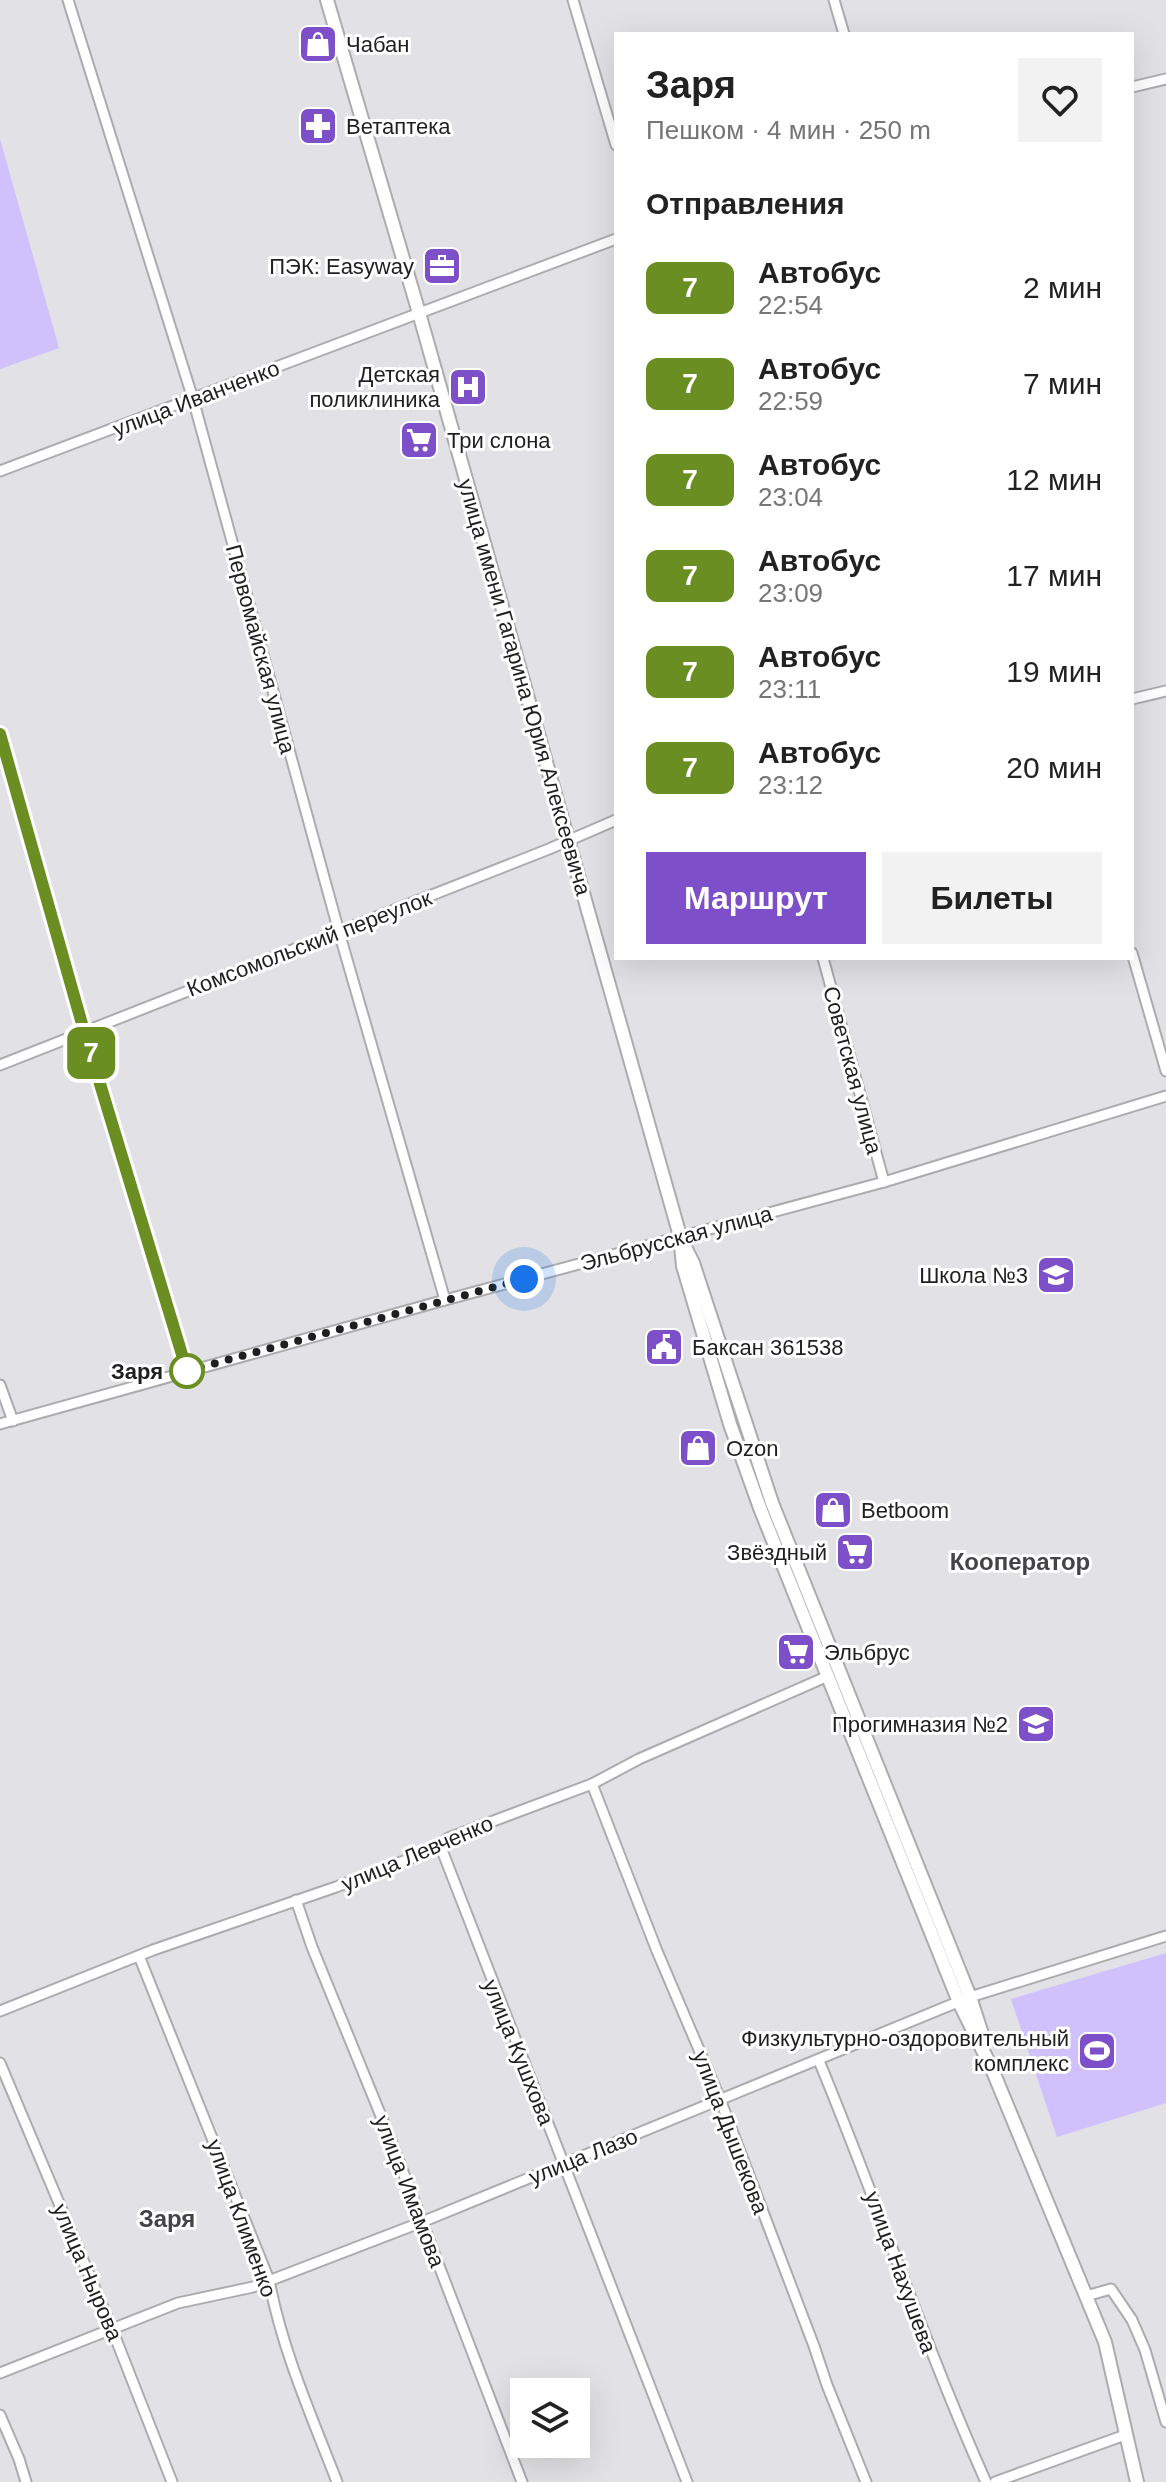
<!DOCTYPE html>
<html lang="ru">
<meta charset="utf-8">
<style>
body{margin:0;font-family:Helvetica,sans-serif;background:#f2f2f2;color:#222;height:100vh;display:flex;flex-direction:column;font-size:30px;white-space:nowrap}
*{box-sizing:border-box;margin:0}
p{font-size:26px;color:#767676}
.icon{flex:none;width:44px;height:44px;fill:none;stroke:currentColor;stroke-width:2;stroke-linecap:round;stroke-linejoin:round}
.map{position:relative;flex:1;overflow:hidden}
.sheet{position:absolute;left:614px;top:32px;width:520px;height:928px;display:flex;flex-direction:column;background:#fff;border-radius:0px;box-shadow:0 8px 32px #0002}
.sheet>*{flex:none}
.badge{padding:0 16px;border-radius:12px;font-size:28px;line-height:52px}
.tools{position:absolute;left:510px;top:2378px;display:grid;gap:16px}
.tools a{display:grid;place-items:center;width:80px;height:80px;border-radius:0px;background:#fff;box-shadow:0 8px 32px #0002;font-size:40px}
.you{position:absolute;width:40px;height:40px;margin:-20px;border:6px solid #fff;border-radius:50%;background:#1a73e8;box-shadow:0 0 0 12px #1a73e833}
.map>.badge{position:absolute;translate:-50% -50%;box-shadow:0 0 0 4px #fff}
h2{padding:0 32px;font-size:30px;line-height:72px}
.round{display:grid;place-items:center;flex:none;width:84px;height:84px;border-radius:0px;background:#f2f2f2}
.head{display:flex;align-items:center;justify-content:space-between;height:136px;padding:0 32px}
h1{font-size:38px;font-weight:600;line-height:60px}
.action{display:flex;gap:16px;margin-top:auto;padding:16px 32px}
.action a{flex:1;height:92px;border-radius:0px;background:#7d4fc8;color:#fff;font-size:32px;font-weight:600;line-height:92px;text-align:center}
.action a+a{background:#f2f2f2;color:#222}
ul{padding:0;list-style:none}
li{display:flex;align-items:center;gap:24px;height:96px;padding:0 32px}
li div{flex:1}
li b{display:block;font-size:30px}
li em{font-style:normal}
li .badge{min-width:88px;font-weight:700;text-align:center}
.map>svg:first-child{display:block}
</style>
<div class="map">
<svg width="1166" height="2482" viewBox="0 0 1166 2482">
<rect width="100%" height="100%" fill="#e2e1e5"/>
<g fill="#d0c0fb">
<path d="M0,139L59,348L0,369Z"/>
<path d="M1166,1953V2103L1057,2137L1011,1999Z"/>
</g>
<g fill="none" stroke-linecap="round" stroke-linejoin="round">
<g stroke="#acabaf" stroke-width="13">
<g id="street">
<path d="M68,0L193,399L339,932L445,1300"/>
<path d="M573,0L616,145"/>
<path d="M834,0L844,34"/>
<path d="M1132,87L1166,79"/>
<path d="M0,471L616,239"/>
<path d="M1132,699L1166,691"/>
<path d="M0,734L84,1031L187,1371"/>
<path d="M1132,953L1166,1071"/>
<path d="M823,958L884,1182"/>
<path d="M0,1065L549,849L616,820"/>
<path d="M0,1385L13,1421"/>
<path d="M0,1424L445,1300L884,1182L1166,1096"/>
<path d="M592,1784L657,1951L720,2099L814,2346L827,2385L866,2482"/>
<path d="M440,1845L687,2482"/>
<path d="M296,1900L312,1947L390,2138L522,2482"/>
<path d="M139,1956L269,2280C282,2350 312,2417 337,2482"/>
<path d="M0,2011L153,1950L336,1887L435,1849L448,1838L592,1784L639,1759L828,1676"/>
<path d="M819,2061C877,2200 924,2344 986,2482"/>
<path d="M0,2063L112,2329L172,2482"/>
<path d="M1086,2296L1111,2289L1132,2320L1145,2350L1166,2422"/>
<path d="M0,2373L178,2303L253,2287L422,2222L970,1997L1166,1936"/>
<path d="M0,2415L19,2459L26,2482"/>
<path d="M995,2482L1125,2435"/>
</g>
</g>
<g stroke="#acabaf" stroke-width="16">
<g id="secondary">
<path d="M327,0L419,313L680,1236L683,1266L730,1424L760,1508L959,2002L992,2069L1105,2342L1137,2482"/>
<path d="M685,1247L693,1263L772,1503L970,1997L983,2037"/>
</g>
</g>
<use href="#street" stroke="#fff" stroke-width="9"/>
<use href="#secondary" stroke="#fff" stroke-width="12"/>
</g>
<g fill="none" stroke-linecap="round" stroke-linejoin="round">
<g stroke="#fff" stroke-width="18">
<path id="line" d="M0,734L84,1031L187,1371"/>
</g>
<use href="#line" stroke="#6b8e23" stroke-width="12"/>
<path stroke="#1f1f20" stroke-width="8" stroke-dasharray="0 14.4" d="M187,1371L524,1279"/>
</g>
<defs>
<g id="shop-square" transform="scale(2)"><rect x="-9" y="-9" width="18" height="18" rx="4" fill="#7d4fc8" stroke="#fff"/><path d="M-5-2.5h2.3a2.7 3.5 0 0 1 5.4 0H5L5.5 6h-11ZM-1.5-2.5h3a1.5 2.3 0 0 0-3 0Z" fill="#fff"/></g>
<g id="pharmacy-square" transform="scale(2)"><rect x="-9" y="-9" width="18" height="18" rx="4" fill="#7d4fc8" stroke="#fff"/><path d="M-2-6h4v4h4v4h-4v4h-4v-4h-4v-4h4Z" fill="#fff"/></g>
<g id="office-square" transform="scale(2)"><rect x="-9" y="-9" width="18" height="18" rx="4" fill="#7d4fc8" stroke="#fff"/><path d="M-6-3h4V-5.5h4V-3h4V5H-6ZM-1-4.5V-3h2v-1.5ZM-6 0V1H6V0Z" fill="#fff"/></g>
<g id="hospital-square" transform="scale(2)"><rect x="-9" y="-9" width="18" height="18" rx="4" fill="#7d4fc8" stroke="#fff"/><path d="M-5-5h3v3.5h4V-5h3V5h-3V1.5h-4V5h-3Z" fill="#fff"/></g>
<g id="supermarket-square" transform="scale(2)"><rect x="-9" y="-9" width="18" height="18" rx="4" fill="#7d4fc8" stroke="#fff"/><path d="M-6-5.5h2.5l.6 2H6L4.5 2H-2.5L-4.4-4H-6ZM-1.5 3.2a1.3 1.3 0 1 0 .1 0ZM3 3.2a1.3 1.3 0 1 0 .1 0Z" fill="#fff"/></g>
<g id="school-square" transform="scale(2)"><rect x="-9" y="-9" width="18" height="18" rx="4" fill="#7d4fc8" stroke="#fff"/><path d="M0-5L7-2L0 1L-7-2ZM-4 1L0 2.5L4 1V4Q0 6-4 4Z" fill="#fff"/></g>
<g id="civic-square" transform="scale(2)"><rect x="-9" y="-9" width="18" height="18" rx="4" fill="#7d4fc8" stroke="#fff"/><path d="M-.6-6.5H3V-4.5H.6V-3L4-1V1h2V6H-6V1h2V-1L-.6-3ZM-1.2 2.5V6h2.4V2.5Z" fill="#fff"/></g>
<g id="stadium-square" transform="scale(2)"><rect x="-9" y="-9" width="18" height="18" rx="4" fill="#7d4fc8" stroke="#fff"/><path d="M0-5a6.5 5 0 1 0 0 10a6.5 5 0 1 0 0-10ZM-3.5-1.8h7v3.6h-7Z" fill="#fff"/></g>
</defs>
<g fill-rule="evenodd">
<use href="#shop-square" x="318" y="44"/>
<use href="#pharmacy-square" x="318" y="126"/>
<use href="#office-square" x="442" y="266"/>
<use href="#hospital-square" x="468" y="387"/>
<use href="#supermarket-square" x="419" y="440"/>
<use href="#school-square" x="1056" y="1275"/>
<use href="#civic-square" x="664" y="1347"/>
<use href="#shop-square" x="698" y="1448"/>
<use href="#shop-square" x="833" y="1510"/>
<use href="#supermarket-square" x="855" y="1552"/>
<use href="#supermarket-square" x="796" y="1652"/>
<use href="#school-square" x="1036" y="1724"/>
<use href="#stadium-square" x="1097" y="2051"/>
</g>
<circle fill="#fff" stroke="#6b8e23" stroke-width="4" cx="187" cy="1371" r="16"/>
<g text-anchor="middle" stroke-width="6" stroke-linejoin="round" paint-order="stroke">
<g font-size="22" fill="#1f1f20" stroke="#fff" text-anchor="start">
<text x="346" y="52">Чабан</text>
<text x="346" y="134">Ветаптека</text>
<text x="414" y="274" text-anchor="end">ПЭК: Easyway</text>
<text x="440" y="382" text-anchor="end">Детская<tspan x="440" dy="25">поликлиника</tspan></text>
<text x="447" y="448">Три слона</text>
<text x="1028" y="1283" text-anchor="end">Школа №3</text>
<text x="692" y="1355">Баксан 361538</text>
<text x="726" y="1456">Ozon</text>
<text x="861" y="1518">Betboom</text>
<text x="827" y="1560" text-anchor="end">Звёздный</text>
<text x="824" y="1660">Эльбрус</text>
<text x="1008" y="1732" text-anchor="end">Прогимназия №2</text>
<text x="1069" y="2046" text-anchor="end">Физкультурно-оздоровительный<tspan x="1069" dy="25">комплекс</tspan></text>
</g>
<g font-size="22" fill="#1f1f20" stroke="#fff">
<text transform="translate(196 398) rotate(-21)" y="8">улица Иванченко</text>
<text transform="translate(261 649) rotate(75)" y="8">Первомайская улица</text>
<text transform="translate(525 687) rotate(74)" y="8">улица имени Гагарина Юрия Алексеевича</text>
<text transform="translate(309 943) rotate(-21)" y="8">Комсомольский переулок</text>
<text transform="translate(853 1070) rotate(75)" y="8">Советская улица</text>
<text transform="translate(676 1238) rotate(-15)" y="8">Эльбрусская улица</text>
<text transform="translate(417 1853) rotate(-23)" y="8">улица Левченко</text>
<text transform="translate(519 2052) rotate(68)" y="8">улица Кушхова</text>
<text transform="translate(731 2132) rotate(69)" y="8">улица Дышекова</text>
<text transform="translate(583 2156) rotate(-22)" y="8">улица Лазо</text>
<text transform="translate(410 2191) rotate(69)" y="8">улица Имамова</text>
<text transform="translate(242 2218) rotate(70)" y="8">улица Клименко</text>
<text transform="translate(88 2272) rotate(67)" y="8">улица Нырова</text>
<text transform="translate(901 2272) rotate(70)" y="8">улица Нахушева</text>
</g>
<g font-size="22" font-weight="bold" fill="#1f1f20" stroke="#fff" text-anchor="end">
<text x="163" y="1379">Заря</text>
</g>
<g font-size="24" font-weight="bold" fill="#444347" stroke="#fff">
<text x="1020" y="1570">Кооператор</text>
<text x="167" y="2227">Заря</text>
</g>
</g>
</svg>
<div class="tools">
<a><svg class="icon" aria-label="layers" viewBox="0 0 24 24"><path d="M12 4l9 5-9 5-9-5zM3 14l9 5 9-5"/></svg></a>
</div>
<div class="you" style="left:524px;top:1279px"></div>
<b class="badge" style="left:91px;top:1053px;background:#6b8e23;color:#fff">7</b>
<section class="sheet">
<div class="head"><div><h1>Заря</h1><p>Пешком · 4 мин · 250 m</p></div><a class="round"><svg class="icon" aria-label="heart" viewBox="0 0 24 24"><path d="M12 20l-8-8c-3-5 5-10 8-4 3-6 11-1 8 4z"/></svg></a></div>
<h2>Отправления</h2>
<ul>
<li><span class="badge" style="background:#6b8e23;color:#fff">7</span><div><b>Автобус</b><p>22:54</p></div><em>2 мин</em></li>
<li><span class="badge" style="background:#6b8e23;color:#fff">7</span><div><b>Автобус</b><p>22:59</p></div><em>7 мин</em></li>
<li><span class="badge" style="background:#6b8e23;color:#fff">7</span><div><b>Автобус</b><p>23:04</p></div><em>12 мин</em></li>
<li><span class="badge" style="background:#6b8e23;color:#fff">7</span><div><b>Автобус</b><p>23:09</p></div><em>17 мин</em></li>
<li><span class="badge" style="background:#6b8e23;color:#fff">7</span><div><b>Автобус</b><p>23:11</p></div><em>19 мин</em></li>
<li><span class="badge" style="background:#6b8e23;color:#fff">7</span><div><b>Автобус</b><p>23:12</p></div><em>20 мин</em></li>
</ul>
<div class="action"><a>Маршрут</a><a>Билеты</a></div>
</section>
</div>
